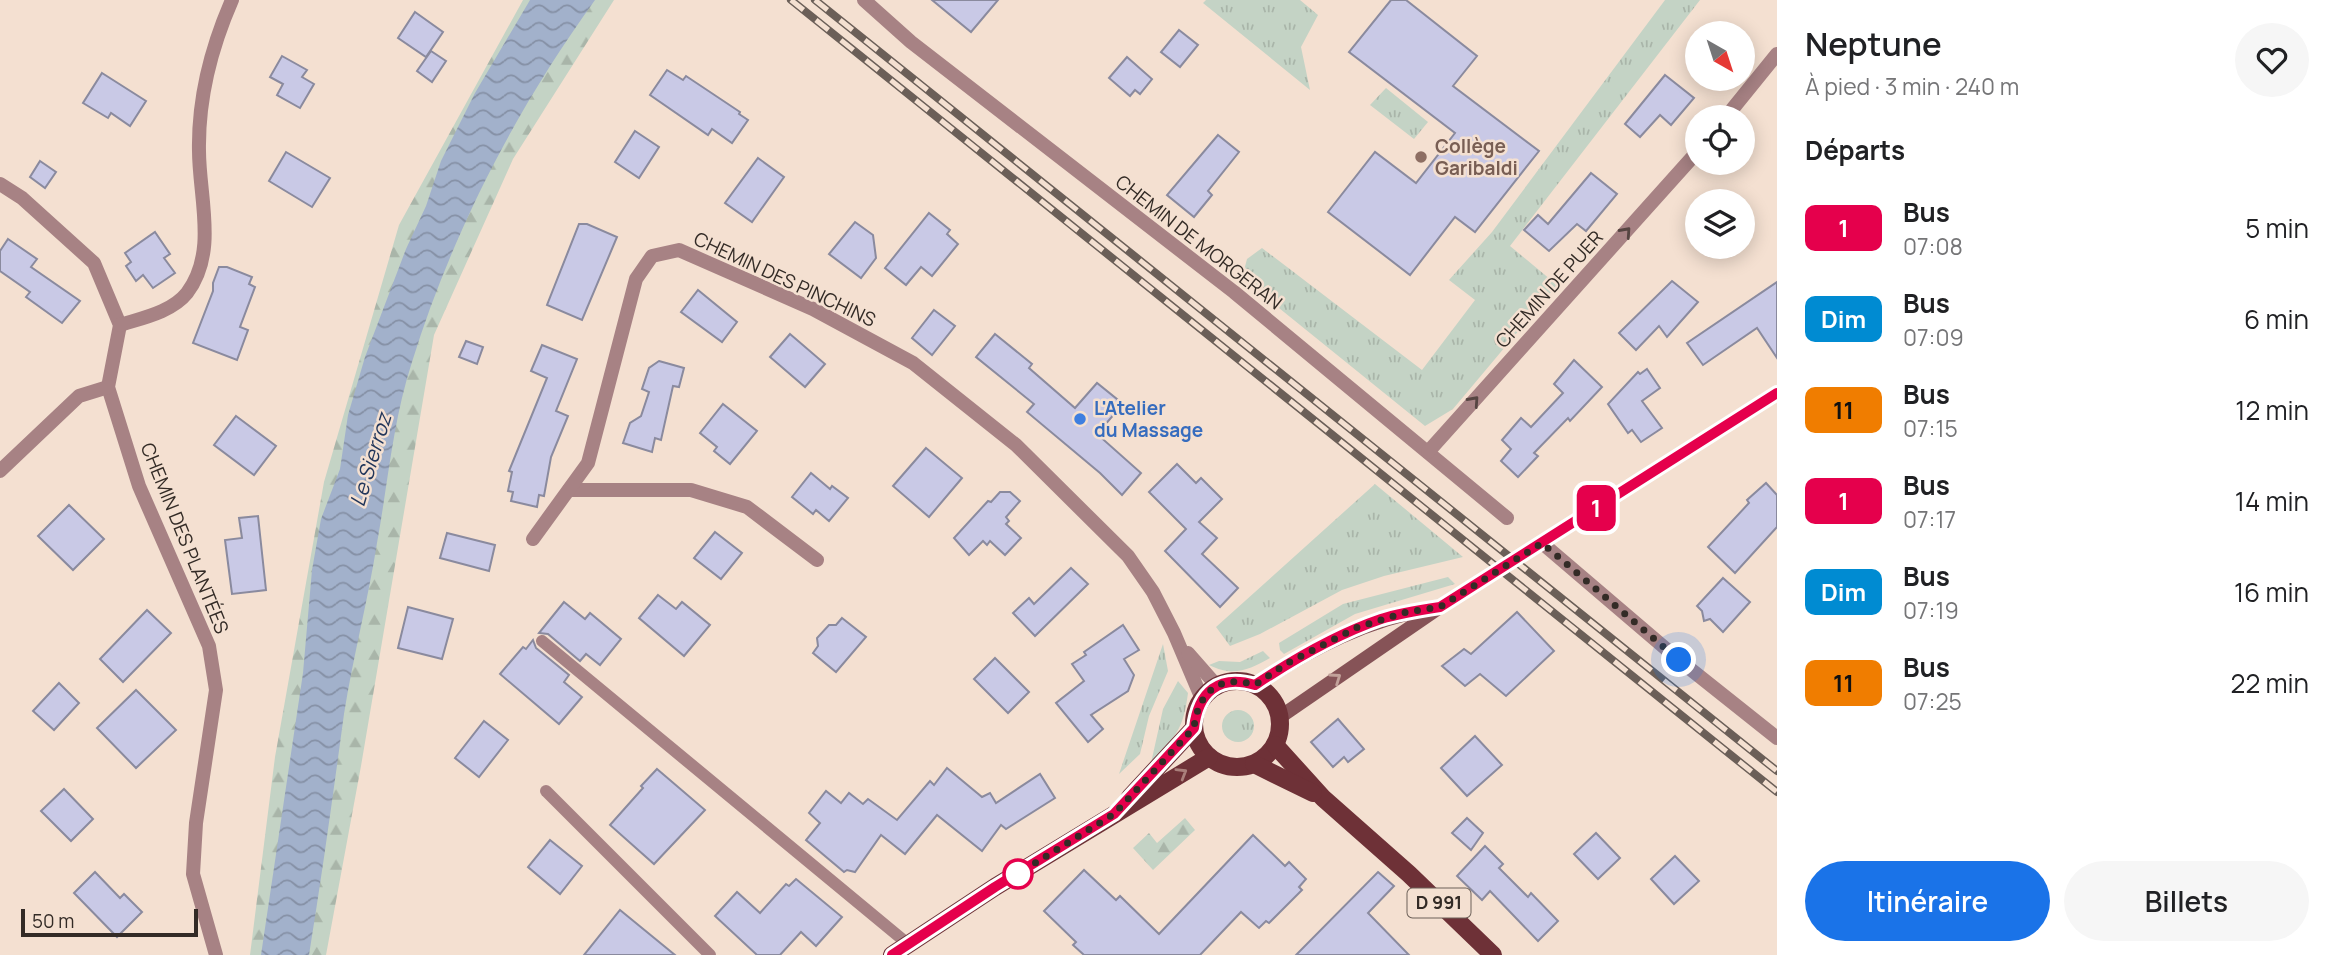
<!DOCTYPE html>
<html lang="fr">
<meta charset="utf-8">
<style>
body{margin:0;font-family:Manrope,sans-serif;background:#f6f6f6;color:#202124;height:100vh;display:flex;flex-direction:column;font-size:26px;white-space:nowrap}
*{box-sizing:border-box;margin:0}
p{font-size:23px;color:#757577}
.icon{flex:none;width:38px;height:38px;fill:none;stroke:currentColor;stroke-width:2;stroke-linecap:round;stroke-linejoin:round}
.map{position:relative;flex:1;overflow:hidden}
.sheet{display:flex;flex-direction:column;background:#fff;width:560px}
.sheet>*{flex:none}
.badge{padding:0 14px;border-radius:10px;font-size:24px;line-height:46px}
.needle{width:46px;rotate:141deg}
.tools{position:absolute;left:1685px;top:21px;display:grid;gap:14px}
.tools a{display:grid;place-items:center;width:70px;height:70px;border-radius:50%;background:#fff;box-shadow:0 4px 18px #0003;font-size:35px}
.scale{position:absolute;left:21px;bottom:18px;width:177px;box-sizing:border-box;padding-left:7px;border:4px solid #332b26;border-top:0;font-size:19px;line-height:24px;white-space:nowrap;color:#332b26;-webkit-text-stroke:5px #f4e0d1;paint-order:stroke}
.you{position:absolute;width:35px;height:35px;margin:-18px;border:5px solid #fff;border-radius:50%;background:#1a73e8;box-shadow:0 0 0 10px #1a73e833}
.map>.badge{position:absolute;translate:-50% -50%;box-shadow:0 0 0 4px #fff}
h2{padding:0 28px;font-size:26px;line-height:63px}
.round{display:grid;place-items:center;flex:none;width:74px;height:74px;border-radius:37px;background:#f6f6f6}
.headline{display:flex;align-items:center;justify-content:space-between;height:119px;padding:0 28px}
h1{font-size:33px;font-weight:600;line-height:52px}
.button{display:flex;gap:14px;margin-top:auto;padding:14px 28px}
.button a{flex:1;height:80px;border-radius:42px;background:#1a73e8;color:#fff;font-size:28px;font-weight:600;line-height:80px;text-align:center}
.button a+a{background:#f6f6f6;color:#202124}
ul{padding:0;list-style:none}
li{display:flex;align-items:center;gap:21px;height:91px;padding:0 28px}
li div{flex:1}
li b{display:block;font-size:26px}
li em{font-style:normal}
li .badge{min-width:77px;font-weight:700;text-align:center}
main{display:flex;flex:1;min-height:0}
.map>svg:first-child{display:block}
</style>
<main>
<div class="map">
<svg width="1777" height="955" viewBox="0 0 1777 955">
<defs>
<pattern id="grass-tufts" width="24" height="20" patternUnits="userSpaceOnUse" patternTransform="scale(1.75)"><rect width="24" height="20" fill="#c4d3c5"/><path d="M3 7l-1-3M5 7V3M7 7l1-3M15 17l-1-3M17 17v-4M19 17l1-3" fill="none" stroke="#a9b5a9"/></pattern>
<pattern id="forest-firs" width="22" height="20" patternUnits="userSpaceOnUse" patternTransform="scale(1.75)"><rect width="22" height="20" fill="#c4d3c5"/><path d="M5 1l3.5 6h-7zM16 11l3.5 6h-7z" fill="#a9b5a9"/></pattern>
<pattern id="water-waves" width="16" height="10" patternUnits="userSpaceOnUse" patternTransform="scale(1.75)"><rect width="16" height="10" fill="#a2b1cb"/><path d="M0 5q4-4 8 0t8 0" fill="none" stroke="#8590a5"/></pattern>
</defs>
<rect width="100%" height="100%" fill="#f4e0d1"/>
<g fill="url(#grass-tufts)">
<path d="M1206,0H1300L1318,15L1301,47L1310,90L1203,3Z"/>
<path d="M1665,0H1700L1510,246L1557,285L1453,409L1425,426L1242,278L1247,259L1262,248L1422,370L1475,300L1449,280L1492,232Z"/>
<path d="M1386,88L1428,122L1414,139L1370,105Z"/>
<path d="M1375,484L1463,557L1384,576L1342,590L1260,634L1230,646L1216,627Z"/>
<path d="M1448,577L1455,584L1355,614L1284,654L1280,650L1279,643L1343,604Z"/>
<path d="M1163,644L1168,671L1149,716L1140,754L1119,774Z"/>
<path d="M1263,651L1270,658C1249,670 1233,677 1209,665L1219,661L1240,662Z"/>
<path d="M1178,681L1188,693C1183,731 1176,735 1151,763L1163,709Z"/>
<circle cx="1238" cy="726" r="16"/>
</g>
<g fill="url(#forest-firs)">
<path d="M523,0H614L513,159L434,335L361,766L326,955H250L275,757L324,482L399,225Z"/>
<path d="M1185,818L1195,830L1153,870L1133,848L1149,833L1157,843Z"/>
</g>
<path fill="url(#water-waves)" d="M530,0H595C516,109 452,233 412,362C393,420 388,483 377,543C368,600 353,657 344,714C333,795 322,875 309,955H261L303,673L312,570L321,519L340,469L348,415L365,357L406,249L426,206L441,161L475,93Z"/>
<g fill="#c9c9e6" stroke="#8a8a9e" stroke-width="2">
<path d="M932,0H998L971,32Z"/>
<path d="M1391,0H1406L1477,56L1453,86L1539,151L1475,232L1455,217L1410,275L1328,212L1375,152L1416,183L1455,133L1349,52Z"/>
<path d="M415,12L443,32L426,57L398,38Z"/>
<path d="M1179,30L1198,45L1180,67L1161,52Z"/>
<path d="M431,51L446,61L432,82L417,71Z"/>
<path d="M282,56L307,70L302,77L314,84L300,108L277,95L283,84L270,77Z"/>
<path d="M1127,57L1152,79L1140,94L1135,90L1130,96L1109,78Z"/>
<path d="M667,70L683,80L686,76L740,112L739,114L748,120L732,143L712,129L708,135L650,95Z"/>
<path d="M102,73L146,101L130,126L111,113L108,118L83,103Z"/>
<path d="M1665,75L1694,98L1671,125L1660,115L1640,137L1625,124Z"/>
<path d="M635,131L659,147L639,178L615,162Z"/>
<path d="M1218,135L1239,152L1208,191L1212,195L1194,217L1167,195Z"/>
<path d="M286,152L330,178L312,207L269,181Z"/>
<path d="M758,158L784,177L752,222L725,203Z"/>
<path d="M40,161L56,172L45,188L30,177Z"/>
<path d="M1591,173L1617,194L1586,231L1577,224L1549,251L1524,230L1538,215L1548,224Z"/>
<path d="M929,213L950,230L947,234L958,244L932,276L921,267L906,285L885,268Z"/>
<path d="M855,222L873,235L876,258L861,278L829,254Z"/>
<path d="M579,224H587L617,237L582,320L547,305Z"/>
<path d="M155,232L170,254L164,258L175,273L153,288L143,275L136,281L126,266L131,262L125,253Z"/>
<path d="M8,239L37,259L31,267L80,301L62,323L26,297L30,292L0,271V251Z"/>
<path d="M219,267H227L252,277L249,284L255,287L240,327L248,330L237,360L193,343L213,291V283Z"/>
<path d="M1672,281L1698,302L1667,337L1659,326L1636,350L1619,333Z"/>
<path d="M1777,282V358L1757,328L1703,365L1687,343Z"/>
<path d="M698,290L737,322L722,342L681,312Z"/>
<path d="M934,310L955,326L932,355L912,338Z"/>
<path d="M790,334L825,364L805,387L770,357Z"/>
<path d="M995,334L1032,364L1029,368L1075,408L1097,383L1123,404L1097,434L1141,473L1122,495L1100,473L1027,412L1034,404L976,357Z"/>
<path d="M466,341L483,347L477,364L459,357Z"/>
<path d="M542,345L577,359L556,411L568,416L551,457L544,496L539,495L537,507L511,501L513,492L508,491L512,472L509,471L547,378L531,371Z"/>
<path d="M1574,360L1602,387L1570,421L1568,418L1534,453L1538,456L1518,477L1501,461L1511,449L1502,440L1521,418L1531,427L1563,393L1554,384Z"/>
<path d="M659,361L684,368L679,387L673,386L661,440L655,438L652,452L623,443L630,423L641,416L649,392L642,389L649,368Z"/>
<path d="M1647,369L1660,388L1642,401L1662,428L1641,442L1632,430L1628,433L1608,404L1638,372L1640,374Z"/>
<path d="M723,404L757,431L730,464L714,451L717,447L700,433Z"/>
<path d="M236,416L276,446L254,475L214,445Z"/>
<path d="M926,448L962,478L929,517L893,486Z"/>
<path d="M1177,464L1196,483L1201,478L1222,499L1199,522L1217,538L1202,554L1238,588L1220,607L1165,551L1186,529L1149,492Z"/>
<path d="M811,473L830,489L832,486L848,498L829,521L816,510L813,514L792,497Z"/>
<path d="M1766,483L1777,495V527L1735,573L1708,547L1749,503L1747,500Z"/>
<path d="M1000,492H1010L1020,501L1006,517L1009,521L1006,524L1021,538L1005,555L990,541L987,545L983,541L969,555L954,538L988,501L991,502Z"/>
<path d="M69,505L104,539L73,570L38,536Z"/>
<path d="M258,516L266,590L232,594L225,540L242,538L239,518Z"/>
<path d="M715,532L742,553L721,579L694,558Z"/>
<path d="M447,533L495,545L489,571L440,558Z"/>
<path d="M1071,568L1088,584L1035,636L1013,613L1029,598L1034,604Z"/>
<path d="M1723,578L1750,602L1723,632L1710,619L1704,621L1702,611L1697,606Z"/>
<path d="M658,595L676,609L682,602L710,625L684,656L639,618Z"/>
<path d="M564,602L585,619L590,613L621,639L600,665L586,654L580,661L548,634L539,633Z"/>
<path d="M408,607L453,619L442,659L398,648Z"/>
<path d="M147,610L171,633L123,682L100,659Z"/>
<path d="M1517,612L1554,651L1506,696L1480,674L1465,686L1442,666L1464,649L1471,654Z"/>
<path d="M842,618L866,637L836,672L813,653L818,646L817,638L829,625H836Z"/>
<path d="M1123,625L1139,650L1124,659L1134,675L1128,691L1091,715L1103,729L1088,742L1056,703L1084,681L1072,664L1086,655L1084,652Z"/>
<path d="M533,640L536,648L569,675L564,682L582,697L559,724L500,674L523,647L526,649Z"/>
<path d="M995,658L1029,692L1008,713L974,679Z"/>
<path d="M59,683L79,703L54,730L33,711Z"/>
<path d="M136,690L176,730L136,768L97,728Z"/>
<path d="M1338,719L1364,749L1348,762L1344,757L1333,767L1311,742Z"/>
<path d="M484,721L508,740L479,777L455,758Z"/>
<path d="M1475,736L1502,765L1467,796L1441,768Z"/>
<path d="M947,768L982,797L990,793L996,803L1040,774L1055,798L1006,829L1001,825L982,851L937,815L905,854L881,835L855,872L847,870L844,872L806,840L820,823L809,813L826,791L841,803L849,793L863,804L868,799L897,820L930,781L934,785Z"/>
<path d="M657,769L705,810L654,864L610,825L643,788L641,786Z"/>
<path d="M64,789L93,819L71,841L41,811Z"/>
<path d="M1467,818L1483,833L1471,850L1452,833Z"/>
<path d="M1596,833L1620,858L1598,879L1574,854Z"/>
<path d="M1253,835L1285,866L1289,862L1306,879L1299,887L1302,890L1269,923L1266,921L1259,928L1241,912L1200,955H1084L1073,945L1076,942L1044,911L1084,870L1116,900L1120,896L1159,934Z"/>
<path d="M550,840L582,866L560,894L528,867Z"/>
<path d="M1485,846L1503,864L1499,868L1528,897L1531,893L1558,921L1538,941L1490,891L1482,900L1457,876Z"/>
<path d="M1675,856L1699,881L1674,904L1651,879Z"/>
<path d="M95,872L120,898L124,894L142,912L117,937L74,893Z"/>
<path d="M1378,872L1394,886L1368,913L1409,955H1296Z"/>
<path d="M796,879L842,917L816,946L801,932L780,955H757L715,916L737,892L760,913L786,884L789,886Z"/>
<path d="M620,910L675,955H584Z"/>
</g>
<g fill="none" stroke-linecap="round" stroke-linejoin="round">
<g stroke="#a78284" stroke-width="12">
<path d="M542,641L908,944"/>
<path d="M546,791L710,955"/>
</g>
<g stroke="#a78284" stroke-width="14">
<path d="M864,0L911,42L1234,292L1507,518"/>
<path d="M1726,117L1777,54"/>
<path d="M0,184L22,198L94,263L120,325L108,387L139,486L209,646L216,690L196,823L193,874L216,955"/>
<path d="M120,325C142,318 172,312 187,293C218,252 199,197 199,151C198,98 211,48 232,0"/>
<path d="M1428,452L1698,151"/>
<path d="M0,471L79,396L108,387"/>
<path d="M569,490H691L747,507L817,560"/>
<path d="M533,539L588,463L636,279L652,256L679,250L813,309L913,363L1016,445L1128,556L1153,592L1174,633L1202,699"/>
<path d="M1542,543L1679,660L1777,738"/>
<path d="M1188,653L1217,686"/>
</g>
<g stroke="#865357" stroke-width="14">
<path d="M1255,685C1312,648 1367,619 1435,608"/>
<path d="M1280,717L1440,607L1777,393"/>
</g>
<g stroke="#6e3137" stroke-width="18">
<circle cx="1237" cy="724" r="43"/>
<path d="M1275,745L1323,798L1409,874L1493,955"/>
<path d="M1254,764L1313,793"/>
<path d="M1130,797L1194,728"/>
<path d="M892,955L995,887L1209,757"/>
</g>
<g stroke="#6b5f58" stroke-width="8">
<g id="rail">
<path d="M791,0L1777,792"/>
<path d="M815,0L1777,771"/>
</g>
</g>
<use href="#rail" stroke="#f4e0d1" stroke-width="5" stroke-dasharray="16" stroke-linecap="butt"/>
</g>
<defs><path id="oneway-chevron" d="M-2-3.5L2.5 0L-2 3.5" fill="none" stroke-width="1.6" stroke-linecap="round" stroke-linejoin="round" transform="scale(1.75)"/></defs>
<g stroke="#564542">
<use href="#oneway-chevron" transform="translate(1626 232) rotate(-48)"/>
<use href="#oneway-chevron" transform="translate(1474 401) rotate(-48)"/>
</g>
<use stroke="#c2a19a" href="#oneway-chevron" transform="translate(1336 678) rotate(-35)"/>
<use stroke="#aa807c" href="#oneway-chevron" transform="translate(1182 773) rotate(-31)"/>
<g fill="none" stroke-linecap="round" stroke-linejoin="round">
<g stroke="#fff" stroke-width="16">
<path id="line" d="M892,955L995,887L1114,814L1194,728C1198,692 1219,674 1255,685C1294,659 1337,634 1381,619C1400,613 1420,610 1440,607L1777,393"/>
</g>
<use href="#line" stroke="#e5004c" stroke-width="10"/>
<path stroke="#332b26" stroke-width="7" stroke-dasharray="0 12.6" d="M1018,874L1016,875L1114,814L1194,728C1198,692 1219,674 1255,685L1286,664L1358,627L1407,612L1440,607L1542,543L1679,660"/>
</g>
<circle fill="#8d6e63" stroke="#f4e0d1" stroke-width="2.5" cx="1421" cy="157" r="7"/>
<circle fill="#3f7fe0" stroke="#f4e0d1" stroke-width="2.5" cx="1080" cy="419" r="7"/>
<circle fill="#fff" stroke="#e5004c" stroke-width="3.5" cx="1018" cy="874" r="14"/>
<g text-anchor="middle" stroke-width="5" stroke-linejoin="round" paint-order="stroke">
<rect fill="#f4e0d1" stroke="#6d6159" stroke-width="2" x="1407.5" y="888.5" width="63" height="29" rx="5"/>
<g font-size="18" font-weight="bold" fill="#332b26">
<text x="1439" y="909">D 991</text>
</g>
<g font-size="19" font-weight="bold" fill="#785e54" stroke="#f4e0d1" text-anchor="start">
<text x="1435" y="153">Collège<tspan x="1435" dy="22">Garibaldi</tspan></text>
</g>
<g font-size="19" fill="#332b26" stroke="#f4e0d1">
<text transform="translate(1199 242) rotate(38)" y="7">CHEMIN DE MORGERAN</text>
<text transform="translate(785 279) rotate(25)" y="7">CHEMIN DES PINCHINS</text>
<text transform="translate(1549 289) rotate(-48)" y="7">CHEMIN DE PUER</text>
<text transform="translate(185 538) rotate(68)" y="7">CHEMIN DES PLANTÉES</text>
</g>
<g font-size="19" font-weight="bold" fill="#366cbe" stroke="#f4e0d1" text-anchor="start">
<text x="1094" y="415">L'Atelier<tspan x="1094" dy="22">du Massage</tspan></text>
</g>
<g font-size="21" font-style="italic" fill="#21365b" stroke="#f4e0d1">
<text transform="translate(371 460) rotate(-73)" y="7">Le Sierroz</text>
</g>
</g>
</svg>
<div class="tools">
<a><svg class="needle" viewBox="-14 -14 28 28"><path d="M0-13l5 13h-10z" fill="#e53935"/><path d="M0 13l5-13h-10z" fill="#757577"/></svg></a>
<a><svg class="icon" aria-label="locate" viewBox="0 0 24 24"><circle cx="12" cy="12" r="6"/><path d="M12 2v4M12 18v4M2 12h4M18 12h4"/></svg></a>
<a><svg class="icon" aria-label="layers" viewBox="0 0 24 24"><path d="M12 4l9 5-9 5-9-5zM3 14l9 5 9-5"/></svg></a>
</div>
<div class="scale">50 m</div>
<div class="you" style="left:1679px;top:660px"></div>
<b class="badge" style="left:1596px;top:508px;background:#e5004c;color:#fff">1</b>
</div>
<section class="sheet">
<div class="headline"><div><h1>Neptune</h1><p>À pied · 3 min · 240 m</p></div><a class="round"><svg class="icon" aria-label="heart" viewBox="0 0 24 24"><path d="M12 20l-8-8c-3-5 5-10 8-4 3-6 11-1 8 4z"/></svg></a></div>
<h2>Départs</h2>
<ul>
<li><span class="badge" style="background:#e5004c;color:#fff">1</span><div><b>Bus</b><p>07:08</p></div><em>5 min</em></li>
<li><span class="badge" style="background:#008bd2;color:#fff">Dim</span><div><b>Bus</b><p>07:09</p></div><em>6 min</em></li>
<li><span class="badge" style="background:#f07d00;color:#111">11</span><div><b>Bus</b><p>07:15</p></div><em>12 min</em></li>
<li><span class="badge" style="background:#e5004c;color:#fff">1</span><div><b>Bus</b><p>07:17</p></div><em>14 min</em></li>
<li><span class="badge" style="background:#008bd2;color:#fff">Dim</span><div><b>Bus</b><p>07:19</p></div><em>16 min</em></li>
<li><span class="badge" style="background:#f07d00;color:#111">11</span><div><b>Bus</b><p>07:25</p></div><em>22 min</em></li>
</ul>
<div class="button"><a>Itinéraire</a><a>Billets</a></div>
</section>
</main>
